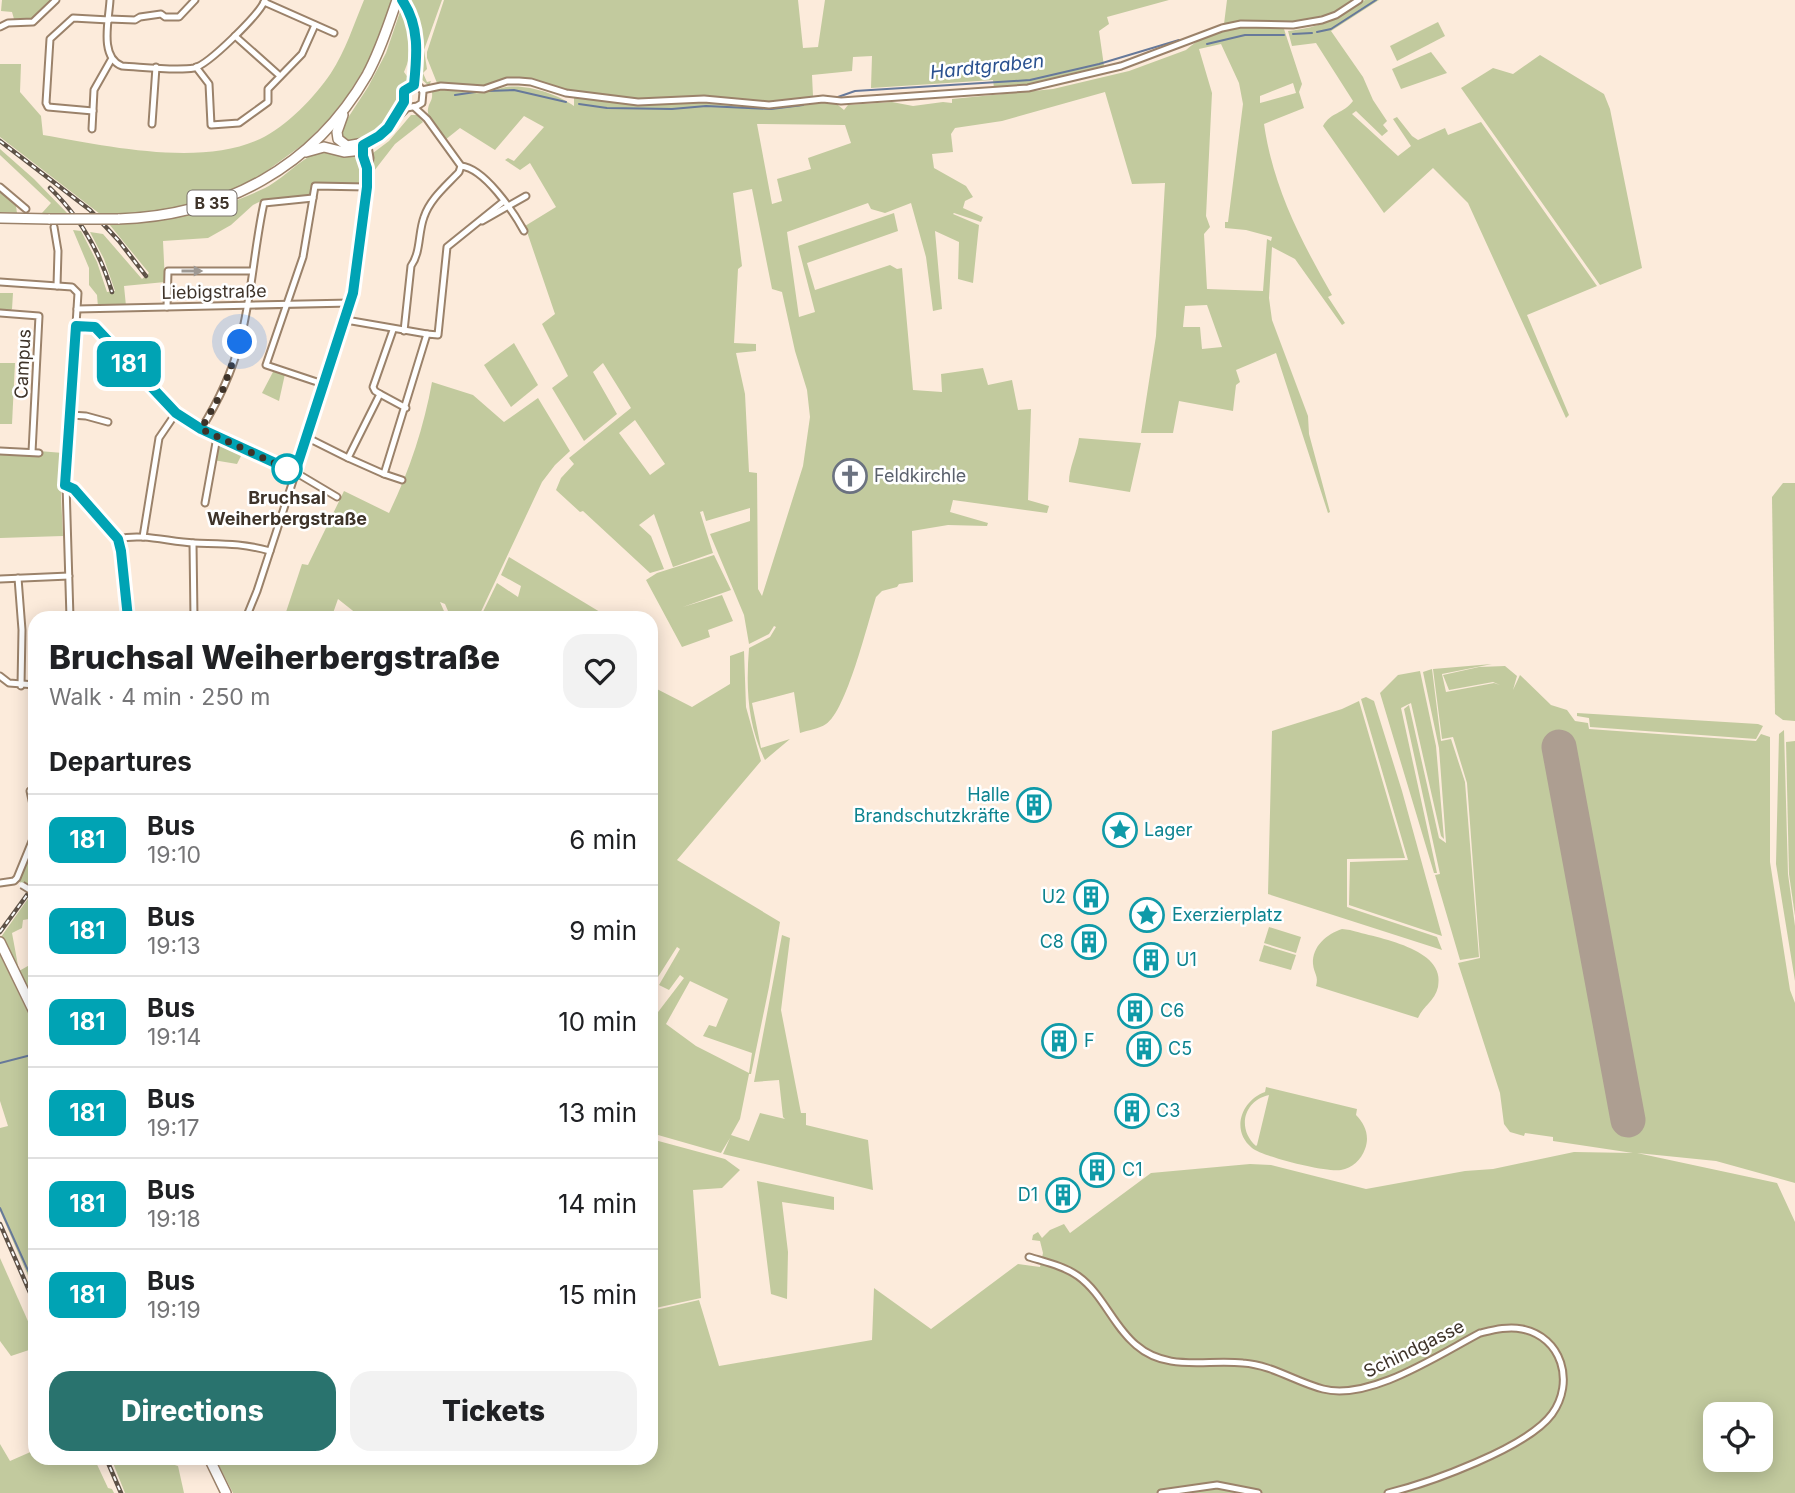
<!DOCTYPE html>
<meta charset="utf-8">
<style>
body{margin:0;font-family:Inter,sans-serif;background:#f2f2f2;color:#202124;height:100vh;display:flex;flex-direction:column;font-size:26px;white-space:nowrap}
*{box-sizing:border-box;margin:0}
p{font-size:23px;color:#757577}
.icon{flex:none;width:38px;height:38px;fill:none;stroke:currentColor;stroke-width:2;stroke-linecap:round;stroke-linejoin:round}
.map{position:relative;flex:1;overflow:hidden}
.drawer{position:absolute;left:28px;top:611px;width:630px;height:854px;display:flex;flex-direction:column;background:#fff;border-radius:21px;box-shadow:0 4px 18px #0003}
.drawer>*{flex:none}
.badge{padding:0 14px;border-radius:10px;font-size:24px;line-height:46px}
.controls{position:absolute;left:1703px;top:1402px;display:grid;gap:14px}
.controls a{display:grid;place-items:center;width:70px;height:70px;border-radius:14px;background:#fff;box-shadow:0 4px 18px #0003;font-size:35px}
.you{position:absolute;width:35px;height:35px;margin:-18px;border:5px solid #fff;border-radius:50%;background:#1a73e8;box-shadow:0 0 0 10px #1a73e833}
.map>.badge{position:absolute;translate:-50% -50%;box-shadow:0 0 0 4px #fff}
h2{padding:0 21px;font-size:26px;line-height:63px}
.round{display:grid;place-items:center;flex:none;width:74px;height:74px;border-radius:21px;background:#f2f2f2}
.overview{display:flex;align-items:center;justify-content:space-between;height:119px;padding:0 21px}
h1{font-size:33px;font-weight:800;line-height:52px}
.cta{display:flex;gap:14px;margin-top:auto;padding:14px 21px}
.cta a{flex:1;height:80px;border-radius:21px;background:#29736e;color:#fff;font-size:28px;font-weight:800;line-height:80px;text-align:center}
.cta a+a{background:#f2f2f2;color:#202124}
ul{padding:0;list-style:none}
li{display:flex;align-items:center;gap:21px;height:91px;padding:0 21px;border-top:2px solid #e0e0e0}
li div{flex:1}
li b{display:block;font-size:26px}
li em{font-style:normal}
li .badge{min-width:77px;font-weight:700;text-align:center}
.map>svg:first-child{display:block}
</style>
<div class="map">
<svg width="1795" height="1493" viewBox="0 0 1795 1493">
<rect width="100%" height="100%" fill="#fcebdb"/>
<g fill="#c2ca9e" fill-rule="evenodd">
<path d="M2,0H51L31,20L14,19L12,12L1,11Z"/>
<path d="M364,0H391L383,30L363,71L345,99L328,120L305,143L257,178L233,191L195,204L159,213L100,214L0,137V64H21L20,92L41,116L43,135C107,146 200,167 260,139C287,126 314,98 331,73C345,52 354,24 364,0Z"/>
<path d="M407,0H442L424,50L427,69L423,73L427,82L431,81L429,86L419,77V34Z"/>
<path d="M444,0H798L803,48L818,47L825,0H1169L1107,17L1109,24L1099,31L1104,66L1027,85L994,88L993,80L871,88L872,56L853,57L852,71L812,75L813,96H827L844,110L848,105L892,102L913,106L943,102L952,103V99L1053,89L1129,71L1186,50C1213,26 1245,26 1278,27L1284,29L1302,84L1299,92L1304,108L1264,124C1273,187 1301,241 1332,295L1328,297L1345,323L1342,325L1295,259L1272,247L1269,298L1272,320L1308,416L1309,434L1330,512L1328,513L1276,353L1236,370L1240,382L1236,385L1233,411L1179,401L1173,433H1141L1156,336L1165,183L1132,184L1105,92L1002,121L955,128L951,134L953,152L932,154L934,168L966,186L973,197L965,201L963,208L983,217L981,222L954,213L953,214L979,225L973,283L958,279L959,242L935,231L942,309L933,311L926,257L911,203L885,213L871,209L868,203L787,232L799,317L815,312L798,246L894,213L898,231L807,263L815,290L890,265L897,269L902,268L913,390L942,392L941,374L983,368L988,385L1012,380L1018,410L1031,409L1028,500L1049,506L1047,513L953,500L950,512L988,523L987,526L948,525L912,531L913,582L899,584L897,587L882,591L876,597C868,622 846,712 826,724C819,729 808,730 800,733L794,692L752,703L761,748L790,739L765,760C747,724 746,687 749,648L770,637L776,627L774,626L769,634L749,644L744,615L710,534L750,521V508L706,521L703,511L700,512L713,553L673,567L654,514L639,525L651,536L664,569L650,573L583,511L580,512L556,490L561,478L574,464L569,458L631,408L603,363L593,372L617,414L584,441L552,388L568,376L542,324L555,314L525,226L556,207L530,163L520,170L505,160L508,158L514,161L544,127L524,116L495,150L460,128L445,140C440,133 426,118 428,109C429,102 433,101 432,92C448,87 458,93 474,93C485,94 496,89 506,87C528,84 557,94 574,106V92L534,79H502L481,86L437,83L427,58V52ZM1221,44L1239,83L1243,104L1228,222H1225V228L1246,230L1272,237L1271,241L1267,239L1263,291L1207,289L1204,234L1210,227L1206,216L1212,93L1199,49ZM1293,83L1296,93L1260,103V96ZM757,124L845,125L851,143L808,158L811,169L777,179L782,201L772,204ZM752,189L772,289L782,292L795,351L807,390L810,417L803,466L762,596L758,589L757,473L749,472L745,394L736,353L756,351V344L734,343L738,269L742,266L733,193ZM1207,305L1222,347L1202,349L1200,327H1183L1185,306ZM635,420L665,464L650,475L619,433Z"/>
<path d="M1227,0H1354C1347,4 1341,9 1335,12C1301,29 1260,15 1224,24Z"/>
<path d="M1365,0H1379L1331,31L1363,77L1373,100L1387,121L1383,125L1388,131L1382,136L1356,111L1352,114L1398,156L1411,146L1393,119L1397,117L1412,136L1418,140L1445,128L1448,135L1481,122L1597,286L1527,315L1569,415L1566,418L1468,203L1433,168L1384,213L1323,126C1331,112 1343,114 1353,101L1316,43L1292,46L1288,31C1323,27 1336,19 1365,0Z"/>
<path d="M401,9C411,30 414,51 404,72L409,79L399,94L400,106C384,127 371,149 342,140L340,130L368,87L386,53Z"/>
<path d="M1438,22L1445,36L1397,61L1390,46Z"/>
<path d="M1431,52L1447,73L1401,89L1392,69Z"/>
<path d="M1540,55L1604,94L1610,109L1642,268L1600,285L1461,88L1493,68L1513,74Z"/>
<path d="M411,115H417L423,122L395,144L374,171L370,170L373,153L389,141Z"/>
<path d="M0,149L34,179L69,215L42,213L51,203L0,155Z"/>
<path d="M329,149C355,154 366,153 364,185H314L311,199L263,200L253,205L231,225L208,238L163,241L165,282L124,286L126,306L98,307L97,295L89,285V268L73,230L81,231L97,262L107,292L115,291L104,259L90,232L103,234L142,279L149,273L109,224C164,221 216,212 265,188C288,176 304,153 329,149Z"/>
<path d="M0,189L16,206L17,213L0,212Z"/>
<path d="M0,293H13L12,309L9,311L0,310Z"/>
<path d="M514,343L538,385L511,407L484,365Z"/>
<path d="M0,363H15L12,424H0Z"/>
<path d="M274,370L285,374L279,401L262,393Z"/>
<path d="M432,382L473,395L504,422L538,398L570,451L555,465L542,482L478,618H451L445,604L440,602L447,618H362L338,599L332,616L334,618H284L302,564L308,565L344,491L389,513C409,472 424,427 432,382Z"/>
<path d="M1079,438L1141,443L1130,492L1069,482C1069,467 1077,453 1079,438Z"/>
<path d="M219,444L242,454L237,464L213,460L216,446Z"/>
<path d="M39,451L63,453L61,496L63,536L0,538V453Z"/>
<path d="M1783,483H1795V721L1783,720L1775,714L1772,497Z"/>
<path d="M714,555L731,590L683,607L722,595L733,621L708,630L710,637L682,647L646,580L657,573Z"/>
<path d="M509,557L600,612L593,617L581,613L590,618H480L497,583L518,597L521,586L501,575Z"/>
<path d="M744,651L746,707L761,761L677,860L780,922L769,987L751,1074H749L740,1119L731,1135L749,1141L760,1113L785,1119L783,1117L779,1080L754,1082L782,935L790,938L781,1010L801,1113H806V1125L868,1140L873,1190L723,1154L730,1138L721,1153L651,1133V1014L655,1016L684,978L680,975L669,990L659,985L680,949L677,947L651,988V686L692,707L730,684V656ZM690,981L728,999L716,1027L709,1025L703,1036L752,1053L749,1073L696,1046L666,1024Z"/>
<path d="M1492,664L1442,674L1446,692L1494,683L1500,685L1493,682L1449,690L1443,675L1479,667L1505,666L1517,676L1513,690L1520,675L1551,705L1567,710L1575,721L1588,723L1589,729L1756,741L1761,734L1770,737V862L1790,990L1795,1003V1183L1716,1161L1637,1153L1777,1183L1795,1222V1493H233L215,1458H651V1311L699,1300L719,1366L872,1340L874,1288L931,1329L1018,1264L1040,1267L1043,1253L1040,1241L1032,1240L1033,1235L1038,1232L1042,1238L1050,1230L1064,1224L1070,1233L1151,1173L1250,1164L1271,1165L1366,1189L1465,1171L1493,1169L1574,1152L1633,1153L1553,1141V1137L1525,1133L1524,1136L1510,1132L1504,1124L1500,1093L1458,963L1480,958L1467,783L1453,737L1442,739L1433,669ZM1715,1414H1760V1460H1715Z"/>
<path d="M1432,669L1441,741L1451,739L1465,782L1479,957L1460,960L1435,875L1440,874L1404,709L1409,705L1439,838L1446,843L1439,748L1423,672Z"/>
<path d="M1420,671L1436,746L1444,839L1441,836L1411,703L1401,708L1437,873H1434L1380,693L1398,675Z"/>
<path d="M1366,697L1374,701L1402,791L1442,936L1349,905L1350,862L1408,860L1361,699Z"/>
<path d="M1359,701L1405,858L1347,859V907L1437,937L1442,950L1268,894L1272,731L1342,709Z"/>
<path d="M1577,713L1758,724L1763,726L1756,739L1590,727L1589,718L1577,716Z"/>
<path d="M1784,730L1788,874L1795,926V981L1776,864L1779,734Z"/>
<path d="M1795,741V916L1789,874L1786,742Z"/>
<path d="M35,839V874L27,886L18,881Z"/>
<path d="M32,893L35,894V918L23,920L22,928L12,933L19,971L35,962V1004L1,937Z"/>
<path d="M1269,927L1301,937L1296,953L1264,943Z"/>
<path d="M1342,929L1350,930C1377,938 1447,948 1438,987C1435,1001 1423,1006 1418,1018L1316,986C1319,976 1314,974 1313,964C1312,946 1327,934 1342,929Z"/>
<path d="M1264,945L1296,955L1291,970L1259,961Z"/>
<path d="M0,955L35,1027V1274L31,1277L35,1292L0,1211V1128L8,1126L0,1101Z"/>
<path d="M1266,1087L1357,1109L1356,1115C1365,1124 1370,1136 1365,1149C1361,1160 1352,1168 1341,1170C1328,1173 1263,1157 1252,1148C1230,1130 1242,1100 1265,1092ZM1269,1095L1257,1145L1256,1146C1237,1129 1243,1101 1269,1095Z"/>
<path d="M651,1139L725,1159L740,1170L722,1188L693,1190L701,1298L651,1309Z"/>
<path d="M757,1181L834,1197V1210L782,1202L788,1252L787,1299L771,1294Z"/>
<path d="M0,1258L35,1337V1348L11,1356L0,1341Z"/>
<path d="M0,1444L10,1461L35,1450V1458H94L108,1488L112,1489L114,1493H0Z"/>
<path d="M111,1458H153L178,1466L184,1493H125Z"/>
</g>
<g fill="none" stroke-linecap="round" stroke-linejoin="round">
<g stroke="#67799a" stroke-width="2">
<path d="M1317,32L1331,29L1376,0"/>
<path d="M1293,34L1312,33"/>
<path d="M1207,44L1245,35H1284"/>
<path d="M487,91L514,90L566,102"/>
<path d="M455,95L482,91"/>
<path d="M838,97L855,91L1030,80L1099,64L1179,40"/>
<path d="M579,104L607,108L672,109L706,106L771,109L803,105"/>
<path d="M0,1063L35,1054"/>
<path d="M0,1208L35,1286"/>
</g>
<path stroke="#ad9e91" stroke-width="35" d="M1559,747L1628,1120"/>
<g stroke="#9b826a" stroke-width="9">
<g id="minor">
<path d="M110,0C109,20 99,57 122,66C142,67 175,71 194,68C208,65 260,14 265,0"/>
<path d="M402,0C420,26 417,55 414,85"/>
<path d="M264,2L334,33"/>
<path d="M109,19L135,20L140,17L161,14L165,17H179L195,0"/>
<path d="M0,27L8,23L33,22L56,0"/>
<path d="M235,36L280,76"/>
<path d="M196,67L209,84L211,125L239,123L268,102V89L302,54L315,25"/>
<path d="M422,90L441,86L484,89L507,81H519L531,82L566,93L638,102L704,99L769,105L823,99L841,101L1028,88L1121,66L1222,28L1241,24L1293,25L1322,20L1336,15L1359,0"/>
<path d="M93,111L48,107L46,103L50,39L73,18L109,20"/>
<path d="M392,121L404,102V91L414,85"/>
<path d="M152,124L156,67"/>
<path d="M92,129L94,90L111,60"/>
<path d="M363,147L367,168"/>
<path d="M366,148L407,108L417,106L422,103L423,92L420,87L414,85"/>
<path d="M461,166C484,168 513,211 524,231"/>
<path d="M0,187L26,209"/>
<path d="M482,221L526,196"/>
<path d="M54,227L58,251L57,286"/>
<path d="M0,282L72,287L78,293L66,484L70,618"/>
<path d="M167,307L168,271H252"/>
<path d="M77,309L351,303"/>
<path d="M0,313L39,316L32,452"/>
<path d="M346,320L427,334"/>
<path d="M76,326L95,327L149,387L176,413L201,429L295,472L337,497"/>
<path d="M404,331L411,266C421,252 418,233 424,217C430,199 446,186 459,172L461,166L427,119L414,107"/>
<path d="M323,384L266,365L303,257L315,186L367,187"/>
<path d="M380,394L406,408"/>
<path d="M71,415L86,416L108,422"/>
<path d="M201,429C218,402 232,372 240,341C252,296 254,248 264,203L313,198"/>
<path d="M306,437L348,458L380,394L375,391L373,387L393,330"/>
<path d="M0,451L39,453"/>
<path d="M348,458L384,474L427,334L438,335L447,247L504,201"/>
<path d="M384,474L402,480"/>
<path d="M66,484L74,489L118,539L122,551L128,618"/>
<path d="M205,503L217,437"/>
<path d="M143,537L159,438L176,413"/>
<path d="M118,539C143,533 169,542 194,543C223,544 241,543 270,551"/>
<path d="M193,543L194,618"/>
<path d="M18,578L22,630L21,686"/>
<path d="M0,579L69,576"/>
<path d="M246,618L257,591L351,303L370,158L368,146L364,143"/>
<path d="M0,676L9,683L35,685"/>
<path d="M30,791L35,814"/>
<path d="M0,883L14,881L17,878L35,834"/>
<path d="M1029,1257C1045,1262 1064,1266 1078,1276C1103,1294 1113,1326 1136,1345C1167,1372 1206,1359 1243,1363C1272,1365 1296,1382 1323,1389C1370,1401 1438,1355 1480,1333C1493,1330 1508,1326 1522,1329C1562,1337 1575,1382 1552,1414C1527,1448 1429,1483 1388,1493"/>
<path d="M1161,1493L1217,1485L1258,1493"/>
</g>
</g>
<g stroke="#9b826a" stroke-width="12">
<g id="primary">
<path d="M343,115L337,132L338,139L347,146L364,143"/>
<path d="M306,152L324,147L344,152L362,150"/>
<path d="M0,218L50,219"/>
<path d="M118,219C223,216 314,167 367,75C380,51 388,26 397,0"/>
<path d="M0,942L35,1014"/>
<path d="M209,1458L226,1493"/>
</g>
</g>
<use href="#minor" stroke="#fff" stroke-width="5"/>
<use href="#primary" stroke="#fff" stroke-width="9"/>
<g stroke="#5e5247" stroke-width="4.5">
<g id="rail">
<path d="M0,141L90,210L119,241L146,276"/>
<path d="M50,188C80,217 100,252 112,292"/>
<path d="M0,932L35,884"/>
<path d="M0,1224L35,1304"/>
<path d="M106,1458L121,1493"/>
</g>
</g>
<use href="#rail" stroke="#fff" stroke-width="2" stroke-dasharray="5" stroke-linecap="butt"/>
<g stroke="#9b826a" stroke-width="9" stroke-linecap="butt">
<path id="minor-bridge" d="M22,885L35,893"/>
</g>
<g stroke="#9b826a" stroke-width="12" stroke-linecap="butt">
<path id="primary-bridge" d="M50,219H118"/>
</g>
<use href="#minor-bridge" stroke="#fff" stroke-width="5"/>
<use href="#primary-bridge" stroke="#fff" stroke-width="9"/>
</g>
<defs><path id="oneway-solid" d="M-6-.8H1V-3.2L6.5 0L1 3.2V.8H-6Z" transform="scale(1.75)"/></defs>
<use fill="#9e9994" href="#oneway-solid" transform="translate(192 271)"/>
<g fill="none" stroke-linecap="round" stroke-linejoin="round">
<g stroke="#fff" stroke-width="16">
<path id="line" d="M128,618L121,551L118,539L74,489L65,485L76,326L95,327L176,413L201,429L295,472L353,293L367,187V168L363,156V145L379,136L388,128L404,102V91L414,85C417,55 420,26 402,0"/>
</g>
<use href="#line" stroke="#00a3b4" stroke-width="10"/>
<path stroke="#3e3329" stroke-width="7" stroke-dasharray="0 12.6" d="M240,342L222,392L201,429L287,469"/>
</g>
<defs>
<g id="church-ring" transform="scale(1.75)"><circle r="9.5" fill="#fff" stroke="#6b7280" stroke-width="1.5"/><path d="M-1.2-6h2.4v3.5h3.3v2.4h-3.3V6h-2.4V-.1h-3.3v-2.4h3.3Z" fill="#6b7280"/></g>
<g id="building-ring" transform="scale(1.75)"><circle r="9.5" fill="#fff" stroke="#0f9aa8" stroke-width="1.5"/><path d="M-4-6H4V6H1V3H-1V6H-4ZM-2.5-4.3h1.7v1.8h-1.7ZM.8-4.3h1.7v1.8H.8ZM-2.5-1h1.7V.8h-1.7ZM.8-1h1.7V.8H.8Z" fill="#0f9aa8"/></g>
<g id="sight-ring" transform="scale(1.75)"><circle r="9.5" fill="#fff" stroke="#0f9aa8" stroke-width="1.5"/><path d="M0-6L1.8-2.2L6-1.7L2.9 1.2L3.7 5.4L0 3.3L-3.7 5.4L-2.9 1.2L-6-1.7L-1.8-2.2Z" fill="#0f9aa8"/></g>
</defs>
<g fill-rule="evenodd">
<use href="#church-ring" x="850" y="476"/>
<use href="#building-ring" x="1034" y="805"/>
<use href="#sight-ring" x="1120" y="830"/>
<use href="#building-ring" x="1091" y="897"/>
<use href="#sight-ring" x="1147" y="915"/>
<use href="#building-ring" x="1089" y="942"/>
<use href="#building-ring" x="1151" y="960"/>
<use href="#building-ring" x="1135" y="1011"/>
<use href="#building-ring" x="1059" y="1041"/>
<use href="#building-ring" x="1144" y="1049"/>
<use href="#building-ring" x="1132" y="1111"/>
<use href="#building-ring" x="1097" y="1170"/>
<use href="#building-ring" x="1063" y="1195"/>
</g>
<circle fill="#fff" stroke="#00a3b4" stroke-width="3.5" cx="287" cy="469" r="14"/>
<g text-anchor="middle" stroke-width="5" stroke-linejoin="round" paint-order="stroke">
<rect fill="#fff" stroke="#787069" stroke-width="2" x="187.5" y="190.5" width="49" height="25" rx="5"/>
<g font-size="16" font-weight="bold" fill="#3e3329">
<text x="212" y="209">B 35</text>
</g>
<g font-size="18" fill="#3e3329" stroke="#fff">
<text transform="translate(214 292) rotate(-1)" y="6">Liebigstraße</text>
<text transform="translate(23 364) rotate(-87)" y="6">Campus</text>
<text transform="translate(1414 1349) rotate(-26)" y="6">Schindgasse</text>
</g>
<g font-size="18" fill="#5b616d" stroke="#fff" text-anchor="start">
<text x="874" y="482">Feldkirchle</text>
</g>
<g font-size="18" font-weight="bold" fill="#3e3329" stroke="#fff">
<text x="287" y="504">Bruchsal<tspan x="287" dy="21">Weiherbergstraße</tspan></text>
</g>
<g font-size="18" fill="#0d838f" stroke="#fff" text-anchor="start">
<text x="1010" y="801" text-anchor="end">Halle<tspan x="1010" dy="21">Brandschutzkräfte</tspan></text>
<text x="1144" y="836">Lager</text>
<text x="1066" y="903" text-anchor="end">U2</text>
<text x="1172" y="921">Exerzierplatz</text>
<text x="1064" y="948" text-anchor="end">C8</text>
<text x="1176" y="966">U1</text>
<text x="1160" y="1017">C6</text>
<text x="1084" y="1047">F</text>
<text x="1168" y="1055">C5</text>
<text x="1156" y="1117">C3</text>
<text x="1122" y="1176">C1</text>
<text x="1038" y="1201" text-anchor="end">D1</text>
</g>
<g font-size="19" font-style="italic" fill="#29508f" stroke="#fff">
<text transform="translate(987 66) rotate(-6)" y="7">Hardtgraben</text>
</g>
</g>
</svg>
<div class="controls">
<a><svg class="icon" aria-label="locate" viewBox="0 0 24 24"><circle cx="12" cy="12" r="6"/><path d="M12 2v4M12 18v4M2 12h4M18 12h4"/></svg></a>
</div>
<div class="you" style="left:240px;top:342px"></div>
<b class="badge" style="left:129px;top:364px;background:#00a3b4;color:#fff">181</b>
<section class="drawer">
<div class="overview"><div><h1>Bruchsal Weiherbergstraße</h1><p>Walk · 4 min · 250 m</p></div><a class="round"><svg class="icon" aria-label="heart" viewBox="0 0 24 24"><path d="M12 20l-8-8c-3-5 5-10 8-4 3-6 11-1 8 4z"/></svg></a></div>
<h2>Departures</h2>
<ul>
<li><span class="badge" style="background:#00a3b4;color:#fff">181</span><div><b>Bus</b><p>19:10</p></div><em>6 min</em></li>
<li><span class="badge" style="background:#00a3b4;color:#fff">181</span><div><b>Bus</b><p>19:13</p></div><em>9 min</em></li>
<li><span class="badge" style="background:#00a3b4;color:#fff">181</span><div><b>Bus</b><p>19:14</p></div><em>10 min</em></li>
<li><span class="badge" style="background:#00a3b4;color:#fff">181</span><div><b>Bus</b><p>19:17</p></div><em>13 min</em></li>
<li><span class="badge" style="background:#00a3b4;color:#fff">181</span><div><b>Bus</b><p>19:18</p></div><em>14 min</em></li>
<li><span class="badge" style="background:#00a3b4;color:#fff">181</span><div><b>Bus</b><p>19:19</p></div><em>15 min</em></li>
</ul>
<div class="cta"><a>Directions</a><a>Tickets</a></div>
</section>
</div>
